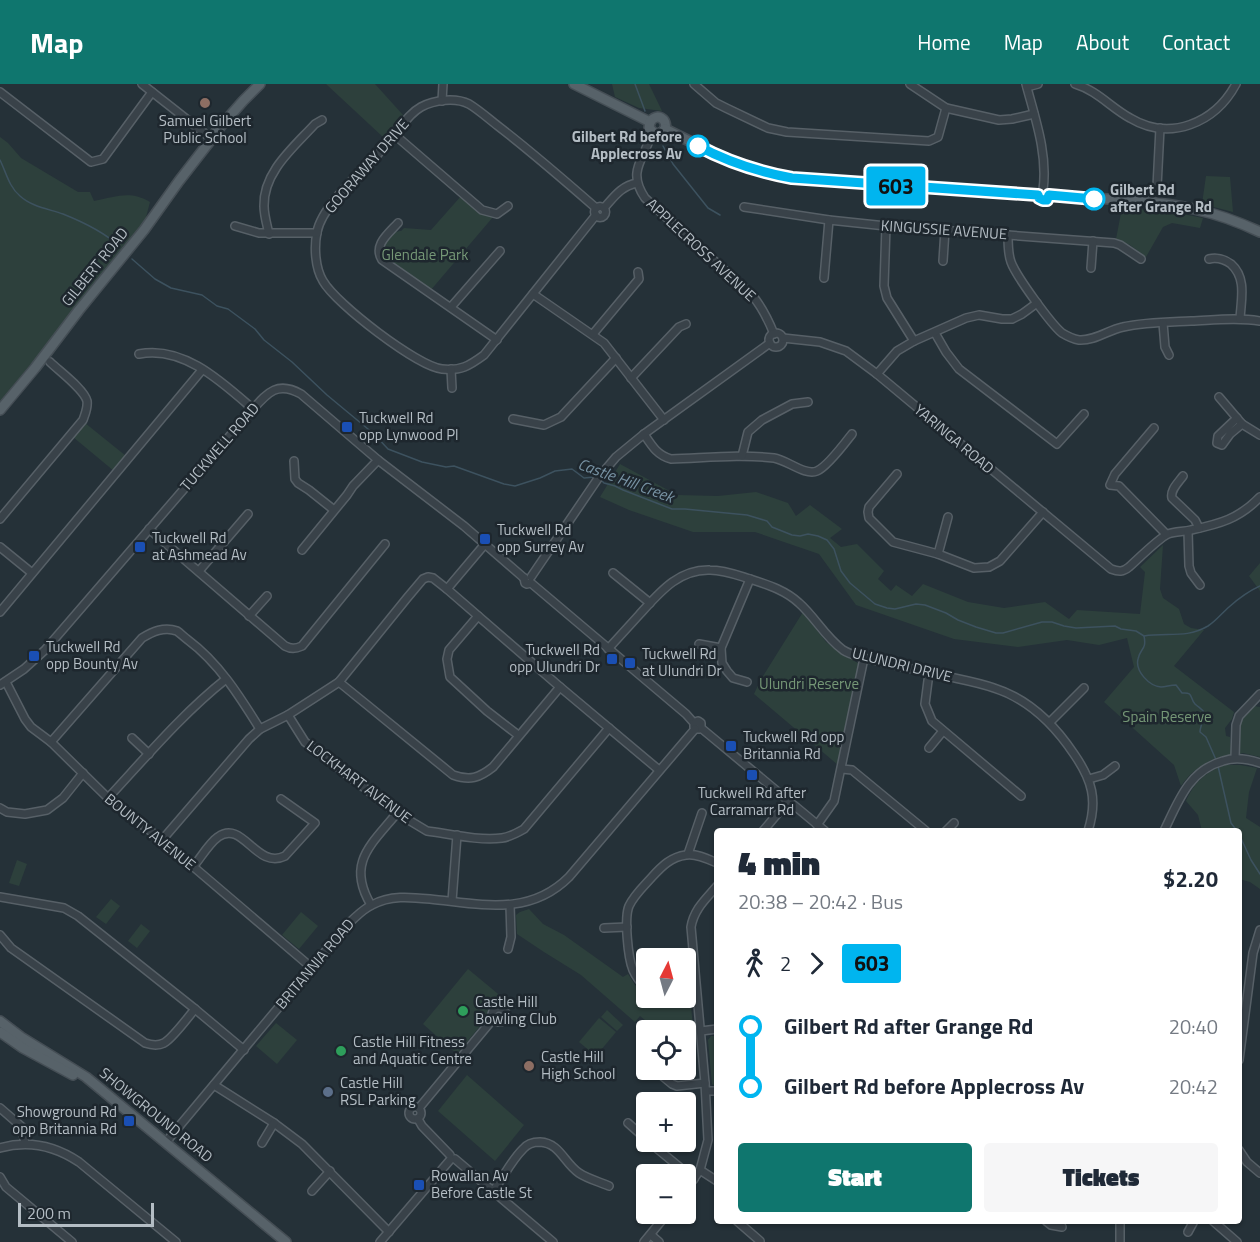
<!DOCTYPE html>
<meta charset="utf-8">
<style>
body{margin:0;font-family:"Titillium Web",sans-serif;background:#f6f6f7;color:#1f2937;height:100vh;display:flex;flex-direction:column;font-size:22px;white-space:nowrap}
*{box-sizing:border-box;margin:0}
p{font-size:20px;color:#747a83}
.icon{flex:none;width:33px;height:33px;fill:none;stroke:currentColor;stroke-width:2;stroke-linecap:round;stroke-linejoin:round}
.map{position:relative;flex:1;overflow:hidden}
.details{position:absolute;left:714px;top:744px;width:528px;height:396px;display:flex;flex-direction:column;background:#fff;border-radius:6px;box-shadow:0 2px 4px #0004}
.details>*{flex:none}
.badge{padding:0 12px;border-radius:4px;font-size:21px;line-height:39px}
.needle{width:39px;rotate:6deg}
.tools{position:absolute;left:636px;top:864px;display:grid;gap:12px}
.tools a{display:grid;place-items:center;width:60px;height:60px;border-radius:6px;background:#fff;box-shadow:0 2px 4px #0004;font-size:30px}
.scale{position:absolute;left:18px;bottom:15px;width:136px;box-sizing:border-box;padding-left:6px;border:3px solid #b4bdc4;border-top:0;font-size:16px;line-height:21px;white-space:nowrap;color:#b4bdc4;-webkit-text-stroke:4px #1e272e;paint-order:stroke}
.map>.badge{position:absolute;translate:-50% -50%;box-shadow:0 0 0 3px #fff}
.legs{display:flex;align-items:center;gap:9px;height:66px;padding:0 24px;font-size:20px}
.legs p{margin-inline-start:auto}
.summary{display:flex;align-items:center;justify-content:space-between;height:102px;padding:0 24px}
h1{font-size:33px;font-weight:800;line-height:45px}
.button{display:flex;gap:12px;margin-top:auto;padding:12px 24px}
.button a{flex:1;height:69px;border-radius:6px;background:#0f766e;color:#fff;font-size:24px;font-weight:800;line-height:69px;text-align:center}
.button a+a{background:#f6f6f7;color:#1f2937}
ul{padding:0 24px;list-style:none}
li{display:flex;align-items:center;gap:21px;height:60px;font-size:22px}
li i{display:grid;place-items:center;width:9px;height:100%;margin:0 8px;background:currentColor}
li i::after{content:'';width:15px;height:15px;margin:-8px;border:4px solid;border-radius:50%;background:#fff}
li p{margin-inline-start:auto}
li:first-child i{background:linear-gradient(#0000 50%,currentColor 0)}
li:last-child i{background:linear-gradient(currentColor 50%,#0000 0)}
header{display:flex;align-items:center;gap:36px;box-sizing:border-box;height:84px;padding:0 30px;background:#0f766e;color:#fff}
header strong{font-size:28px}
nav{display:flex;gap:33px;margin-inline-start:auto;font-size:21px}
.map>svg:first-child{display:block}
</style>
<header>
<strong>Map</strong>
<nav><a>Home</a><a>Map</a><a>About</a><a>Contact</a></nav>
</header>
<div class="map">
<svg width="1260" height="1158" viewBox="0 0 1260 1158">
<rect width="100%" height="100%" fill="#253138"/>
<g fill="#2d403c">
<path d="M326,0H375L403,31L383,53Z"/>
<path d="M612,0H649L662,27L639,24L615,13Z"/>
<path d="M0,53L8,59L21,74L78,108H90L94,117C116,113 130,106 150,118L144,141L0,318Z"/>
<path d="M1206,92L1230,93L1233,128L1202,120Z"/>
<path d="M462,111L481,129L493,133L430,207L384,176L382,165C385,159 389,151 396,148C405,145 398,150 404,144L431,146Z"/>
<path d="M1122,124L1172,128L1203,134L1200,144L1172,139L1163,143L1146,173L1130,161L1116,155Z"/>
<path d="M85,339L126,372L114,387L73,353Z"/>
<path d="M620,380L677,411L718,412L756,408L788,419L796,432L810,421L842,445L830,454L841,463L857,460L884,487L878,495L891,507L896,501L912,512L923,500L968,518L1004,524L1045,518L1069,535L1077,526L1140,530L1145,488L1140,483L1163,461L1160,505L1163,514L1179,525L1184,540L1191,544L1204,546L1174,582L1234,628L1232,635L1225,644L1226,652L1230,653L1231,671C1210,674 1192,685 1181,702L1174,681L1104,618L1134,583L1127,554L1099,561L1067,556L1018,563L954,555L856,521L819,470L755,448H693L629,426L600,413Z"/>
<path d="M1260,479V507L1249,492Z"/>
<path d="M803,528L826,558L844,571L858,579V583L838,681L754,610L760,597Z"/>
<path d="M1254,622L1260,623V673L1243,669L1239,670C1239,652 1236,631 1254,622Z"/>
<path d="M1225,681H1240L1257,684L1249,708L1246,734L1260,743V805L1250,798L1239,795V747H1202L1198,731L1186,717C1195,698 1205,688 1225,681Z"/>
<path d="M17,776L27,780L19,802L9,799Z"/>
<path d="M111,815L120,822L106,840L96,833Z"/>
<path d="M529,825L543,840L564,851L623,893L628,890L635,901L646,911V914C653,914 656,917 661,918C670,920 679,920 688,919L691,922L695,965L686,966V946H657L640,932L635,938L581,891L544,868L517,850L516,831L520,828Z"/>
<path d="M301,828L318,842L299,865L282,851Z"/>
<path d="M141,840L150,847L137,864L128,857Z"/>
<path d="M468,885L503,914L457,970L423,940Z"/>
<path d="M607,926L623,941L617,947L601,933Z"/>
<path d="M599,934L616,948L596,972L579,958Z"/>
<path d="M276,939L297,956L277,980L256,962Z"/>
<path d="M711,952H717L716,1004L712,1000L708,956Z"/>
<path d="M467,991L524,1041L495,1077L438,1027Z"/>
</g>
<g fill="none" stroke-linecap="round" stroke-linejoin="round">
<g stroke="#3d525f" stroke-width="1.5">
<path d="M635,0L645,27"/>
<path d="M663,62L673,80L708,124L720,131"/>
<path d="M0,76C6,88 9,103 20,112C32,123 49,125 63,130C83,138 104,148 119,162"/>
<path d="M132,175L155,195L171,204L202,211L217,222L228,225L255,245L264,256L292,278L327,311L374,350L388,365L422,378L446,383L454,382L504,400L515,402L540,394L555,387L572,385L584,394L595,393"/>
<path d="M601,396L604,399L615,402L623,406L672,425H685L747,431L767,437L772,443L792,451L800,452L808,450L818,452L827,456L834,465L841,487L850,499L875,520L887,524L895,525L916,520L925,521L946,529L958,536L976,543L996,549H1003L1042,538H1052L1064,542L1076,544L1115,542L1121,545L1136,547L1144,552C1147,566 1140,564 1138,575C1135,587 1149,602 1161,603C1166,603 1170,601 1176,601L1182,609C1194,608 1189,613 1195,620C1199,624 1202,624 1205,630C1204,636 1200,642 1200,648L1206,653L1217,678"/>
<path d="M1144,552C1167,548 1186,555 1208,542C1216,537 1222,529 1229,523C1238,515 1249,507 1260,502"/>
<path d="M1218,682L1231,739L1237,747"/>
<path d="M1239,750L1251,776L1260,790"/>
</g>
<g stroke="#576067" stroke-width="10">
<g id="minor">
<path d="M142,0L208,52"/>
<path d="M694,0L716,19L726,24L768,44L787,48L929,57L938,53L946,24"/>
<path d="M910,0L946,24L999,36L1012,35L1034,30"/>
<path d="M1026,0C1035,34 1048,70 1043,106"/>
<path d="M1075,0C1098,7 1110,23 1130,34C1170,58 1215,39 1236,0"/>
<path d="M1027,3L1038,0"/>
<path d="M0,8L91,78L103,75L152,8"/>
<path d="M442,17L443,0"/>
<path d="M652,48C645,75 626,86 645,114L752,211C762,223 768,235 774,250"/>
<path d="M395,51L482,126L497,130L508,122"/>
<path d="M1157,103L1160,44"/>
<circle cx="600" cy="128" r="5.5"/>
<path d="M744,123L829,136L886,142L1114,159L1120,161L1141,175"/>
<path d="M596,124C564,96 532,68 498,42C489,35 479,26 469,20C455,13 434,16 421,23C410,29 403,40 396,49C390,56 384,63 378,70C359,90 322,122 317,148C314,163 315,184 323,197C336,220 417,282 442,285C461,287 469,282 484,271L596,131"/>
<path d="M604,124C614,113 621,102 637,99"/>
<path d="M398,139C388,150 373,161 382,176L497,256"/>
<path d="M235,142L259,149H317"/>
<path d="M886,142L884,202L887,214L914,257"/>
<path d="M269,150C267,141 264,131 264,122C263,88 294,63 315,40L322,36"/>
<path d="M1008,151C1008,160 1008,170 1011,178C1016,192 1051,240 1062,249C1067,252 1073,255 1079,256C1095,257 1108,246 1123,243C1145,238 1169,238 1191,237C1214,236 1238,233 1260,237"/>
<path d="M1209,175C1218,173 1224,175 1231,180C1247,194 1241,216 1240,235"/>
<path d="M943,177L945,146"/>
<path d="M1091,184L1093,157"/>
<path d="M824,194L829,136"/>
<path d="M533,210L604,259L664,336"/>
<path d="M451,223L500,167"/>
<path d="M1163,239L1165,263L1169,271"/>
<path d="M935,249L946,268L959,285L1057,360L1084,330"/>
<circle cx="776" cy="256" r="7"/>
<path d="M593,250L639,195L638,188"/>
<path d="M783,254L820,258L846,267L877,290L1111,485C1119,488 1123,488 1129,483C1138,475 1159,454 1168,450C1175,447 1183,448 1191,446C1219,440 1239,435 1260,413"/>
<path d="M139,270C183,261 222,298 253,325"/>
<path d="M451,285L452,304"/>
<path d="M877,290L897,267L914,257L966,234L979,231L1002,235H1012L1022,230L1037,219"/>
<path d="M631,294L679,243L686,240"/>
<path d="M1219,313L1242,340L1260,351"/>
<path d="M1237,334L1218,352L1217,359L1222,361L1230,350L1242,340"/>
<path d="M513,335L544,341L561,333L616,274"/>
<path d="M1154,344L1115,390L1110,401L1119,402L1166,450"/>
<path d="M644,350C652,362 657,371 671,375C705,374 740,370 774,374C787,376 805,392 817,387C827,383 845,359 852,350"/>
<path d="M742,372L748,348L762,336L792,320L808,318"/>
<path d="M294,377L295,395L298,399L309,406L334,426"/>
<path d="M897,390L869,423L868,428L869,434L893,458L938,470L974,484L989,483L1000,477L1043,428"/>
<path d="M1183,392C1178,399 1170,406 1172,414L1195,436L1199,444"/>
<path d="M0,435L83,336C85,330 88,324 87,317C84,305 59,287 50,278"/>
<path d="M149,445L285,562C291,565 295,565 302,562L385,460"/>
<path d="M1188,447L1189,482L1191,489L1200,501"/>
<path d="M0,463L32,489"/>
<path d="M302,466L347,411L353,402L378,376"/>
<path d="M938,470L948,433"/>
<path d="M199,487L248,430"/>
<path d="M613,489L650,519"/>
<path d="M531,493L599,393L616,373L644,350L770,259"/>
<path d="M524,494L525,499L527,500L531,499L686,630L694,639V643L695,645H699L701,644"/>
<path d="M447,505L485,460"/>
<path d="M0,528L202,286"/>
<path d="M249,532L267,512"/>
<path d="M478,532L449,566L447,575L450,593L487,627L518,651"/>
<path d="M699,560L721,564"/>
<path d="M608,565C618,554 629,542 639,531C659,509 678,485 710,486C724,486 737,491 750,495C768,501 785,506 799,519C815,533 825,553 843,566C849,570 857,572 864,574C890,580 915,586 941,591C958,595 977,598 994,604C1029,615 1054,640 1074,670C1092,696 1098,716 1088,747"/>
<path d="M929,589L925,620L932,637L1021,712"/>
<path d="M6,598L25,635L31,643L51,658L108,714L162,756L312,884"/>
<path d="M339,598L453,691C470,697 479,694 493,683L560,603"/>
<path d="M747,598L733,594L727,587L722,579L721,564L750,495"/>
<path d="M0,601L24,585L45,566L253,325C268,308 278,297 301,310L378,376L464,442L524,494"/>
<path d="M288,631L305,658L397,729L427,747C450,750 479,757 502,754C510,753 517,749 524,745L609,644"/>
<path d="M1050,638L1084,604"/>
<path d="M694,639L698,637L701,639V644L825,747"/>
<path d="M132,654L149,670"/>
<path d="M51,658L142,554C152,548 164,542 177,547C180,549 184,553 188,556C219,579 240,613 260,645"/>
<path d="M929,664L943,647"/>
<path d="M1235,674L1236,641L1239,632L1260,610"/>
<path d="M842,685L852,686L926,747"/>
<path d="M1089,695L1103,691L1115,682"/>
<path d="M108,714C146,673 182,630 226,595"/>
<path d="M0,724L7,728L25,730L47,726L63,714L83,689"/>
<path d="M817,741L834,717L864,574"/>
<path d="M763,747L789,716"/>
<path d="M946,747L954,739"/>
<path d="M1164,747C1178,718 1189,686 1223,677C1235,673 1248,675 1260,679"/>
<path d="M162,756L249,655L260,645L288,631L339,598L407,514L423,495L428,493L433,494L447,505L560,603L659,686"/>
<path d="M688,770L702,729"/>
<path d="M193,783C200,775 209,759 218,753C243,735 256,786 285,772L315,739L281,715"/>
<path d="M0,813L64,824L78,832L195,925L244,966"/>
<path d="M452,817L457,751"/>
<path d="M371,821C346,779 371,761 397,729"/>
<path d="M604,844L627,843"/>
<path d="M0,851L11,864L145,959C151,961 158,962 164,959C173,954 188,933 195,925"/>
<path d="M508,865L511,853L510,821"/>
<path d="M646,904C641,899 636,893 633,886C628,874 624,834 629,822C634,811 644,802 652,793C662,782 671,773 686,771C696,769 708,775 717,779"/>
<path d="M668,914H685"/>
<circle cx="499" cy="931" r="7"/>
<path d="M701,947L717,945"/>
<path d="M644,976L646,978"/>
<path d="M1239,976L1253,869L1260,846"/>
<path d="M655,986L672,1000L677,1002L705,999"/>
<path d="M214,1001L274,1039L302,1060L389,1148"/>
<path d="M706,1007H717"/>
<circle cx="415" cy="1029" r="6"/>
<path d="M0,1024L22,1043L25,1060"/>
<path d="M419,1024L493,935"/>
<path d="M418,1035L422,1042L450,1071"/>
<path d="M628,1039L646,1055"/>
<path d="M166,1058L350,838C357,832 363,825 372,821C390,811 410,813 430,815C480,820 529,833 569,793L695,645"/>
<path d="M649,1058L694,1095"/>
<path d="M262,1059L274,1039"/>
<path d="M0,1064C28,1056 55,1062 79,1078L176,1158"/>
<path d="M1239,1066L1247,1078L1260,1089"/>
<path d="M455,1075L553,1158"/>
<path d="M700,1086L717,1097"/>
<path d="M0,1093L6,1103L72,1158"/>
<path d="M686,1106L700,1086L708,1056L705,999L691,843C694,825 706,815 717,802"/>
<path d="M312,1107L330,1087"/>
<path d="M493,1107C504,1093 510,1078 523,1065C527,1060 533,1058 540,1058C560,1059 564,1079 579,1089C588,1095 600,1098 609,1102"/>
<path d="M737,1137L760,1157L759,1158"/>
<path d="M1046,1137L1051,1141L1062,1143"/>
<path d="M1213,1137L1237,1158"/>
<path d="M1188,1148L1194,1137"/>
<path d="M651,1151L659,1158"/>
<path d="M380,1158L450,1076"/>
<path d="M644,1158L667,1130"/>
<path d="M1120,1158V1137"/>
</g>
</g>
<g stroke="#454e55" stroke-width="12">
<g id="major">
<path d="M574,0L650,38"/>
<path d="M650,38C657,28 668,35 665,45"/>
<path d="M650,38L649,44L654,49L660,50L665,45"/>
<path d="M665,45L732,78L772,90L792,94L1038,111"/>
<path d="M214,50L243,17L260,0"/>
<path d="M1049,112C1096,115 1148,115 1194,125C1217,130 1239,138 1260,148"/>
<path d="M0,326L35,284L79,226L144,146L179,97L210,57"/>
<path d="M0,937L21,953L86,993L286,1158"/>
<path d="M0,948L23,964L73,991"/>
</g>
</g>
<use href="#minor" stroke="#394249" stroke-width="7"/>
<use href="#major" stroke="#576269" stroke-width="9"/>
</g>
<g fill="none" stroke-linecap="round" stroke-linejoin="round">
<g stroke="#fff" stroke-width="14">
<path id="line-1" d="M698,62C728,78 759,88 792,94L1038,111L1039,114L1043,116H1047L1049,111L1094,115"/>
</g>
<use href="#line-1" stroke="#00b5ef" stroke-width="9"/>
</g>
<g fill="#8d6e63" stroke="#1e272e" stroke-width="2">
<circle cx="205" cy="19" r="6"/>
<circle cx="529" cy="982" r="6"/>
</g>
<g fill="#fff" stroke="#00b5ef" stroke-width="3">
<circle cx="698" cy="62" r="10"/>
<circle cx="1094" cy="115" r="10"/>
</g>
<g fill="#1a4fb4" stroke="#1e272e" stroke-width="2">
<rect x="341" y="337" width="12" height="12" rx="3"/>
<rect x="479" y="449" width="12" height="12" rx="3"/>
<rect x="134" y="457" width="12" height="12" rx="3"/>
<rect x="28" y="566" width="12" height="12" rx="3"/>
<rect x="606" y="569" width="12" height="12" rx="3"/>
<rect x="624" y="573" width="12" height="12" rx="3"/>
<rect x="725" y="656" width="12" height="12" rx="3"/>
<rect x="746" y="685" width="12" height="12" rx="3"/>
<rect x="123" y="1031" width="12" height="12" rx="3"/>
<rect x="413" y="1095" width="12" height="12" rx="3"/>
</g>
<g fill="#2e9e5b" stroke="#1e272e" stroke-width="2">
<circle cx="463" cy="927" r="6"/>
<circle cx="341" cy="967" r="6"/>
</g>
<circle fill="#5c6f8a" stroke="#1e272e" stroke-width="2" cx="328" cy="1008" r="6"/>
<g text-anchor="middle" stroke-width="5" stroke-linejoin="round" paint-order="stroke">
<g font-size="15" fill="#b4bdc4" stroke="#1e272e" text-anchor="start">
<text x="205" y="42" text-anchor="middle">Samuel Gilbert<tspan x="205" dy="17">Public School</tspan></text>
<text x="359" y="339">Tuckwell Rd<tspan x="359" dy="17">opp Lynwood Pl</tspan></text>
<text x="497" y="451">Tuckwell Rd<tspan x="497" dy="17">opp Surrey Av</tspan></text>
<text x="152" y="459">Tuckwell Rd<tspan x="152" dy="17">at Ashmead Av</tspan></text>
<text x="46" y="568">Tuckwell Rd<tspan x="46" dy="17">opp Bounty Av</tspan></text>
<text x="600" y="571" text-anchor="end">Tuckwell Rd<tspan x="600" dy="17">opp Ulundri Dr</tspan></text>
<text x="642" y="575">Tuckwell Rd<tspan x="642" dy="17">at Ulundri Dr</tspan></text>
<text x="743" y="658">Tuckwell Rd opp<tspan x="743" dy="17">Britannia Rd</tspan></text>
<text x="752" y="714" text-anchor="middle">Tuckwell Rd after<tspan x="752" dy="17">Carramarr Rd</tspan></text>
<text x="475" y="923">Castle Hill<tspan x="475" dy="17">Bowling Club</tspan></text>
<text x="353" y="963">Castle Hill Fitness<tspan x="353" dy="17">and Aquatic Centre</tspan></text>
<text x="541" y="978">Castle Hill<tspan x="541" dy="17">High School</tspan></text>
<text x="340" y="1004">Castle Hill<tspan x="340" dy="17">RSL Parking</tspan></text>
<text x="117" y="1033" text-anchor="end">Showground Rd<tspan x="117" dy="17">opp Britannia Rd</tspan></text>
<text x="431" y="1097">Rowallan Av<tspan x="431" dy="17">Before Castle St</tspan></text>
</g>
<g font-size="15" font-weight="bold" fill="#b4bdc4" stroke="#1e272e" text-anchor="end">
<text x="682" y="58">Gilbert Rd before<tspan x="682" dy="17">Applecross Av</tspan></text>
<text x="1110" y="111" text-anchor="start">Gilbert Rd<tspan x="1110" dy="17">after Grange Rd</tspan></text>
</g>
<g font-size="15" fill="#b4bdc4" stroke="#1e272e">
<text transform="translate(367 82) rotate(-49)" y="5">GOORAWAY DRIVE</text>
<text transform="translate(944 146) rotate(4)" y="5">KINGUSSIE AVENUE</text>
<text transform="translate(701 166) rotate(43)" y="5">APPLECROSS AVENUE</text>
<text transform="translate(95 183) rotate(-51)" y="5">GILBERT ROAD</text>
<text transform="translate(954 355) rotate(40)" y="5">YARINGA ROAD</text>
<text transform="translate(220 363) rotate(-49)" y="5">TUCKWELL ROAD</text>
<text transform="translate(902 581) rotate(14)" y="5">ULUNDRI DRIVE</text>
<text transform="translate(359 698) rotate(37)" y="5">LOCKHART AVENUE</text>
<text transform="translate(150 748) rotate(39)" y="5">BOUNTY AVENUE</text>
<text transform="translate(315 880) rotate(-50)" y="5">BRITANNIA ROAD</text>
<text transform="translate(156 1031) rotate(39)" y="5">SHOWGROUND ROAD</text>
</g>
<g font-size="15" fill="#759776" stroke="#1e272e">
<text x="425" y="176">Glendale Park</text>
<text x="809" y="605">Ulundri Reserve</text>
<text x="1167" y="638">Spain Reserve</text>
</g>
<g font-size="16" font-style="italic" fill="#7893a4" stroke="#1e272e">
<text transform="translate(626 396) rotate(20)" y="6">Castle Hill Creek</text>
</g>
</g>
</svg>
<div class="tools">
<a><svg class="needle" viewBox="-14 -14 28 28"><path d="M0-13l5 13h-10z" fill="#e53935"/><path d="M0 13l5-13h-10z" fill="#747a83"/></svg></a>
<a><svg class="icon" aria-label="locate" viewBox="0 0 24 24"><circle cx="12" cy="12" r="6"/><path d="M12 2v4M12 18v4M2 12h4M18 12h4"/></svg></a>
<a>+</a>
<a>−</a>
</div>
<div class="scale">200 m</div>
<b class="badge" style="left:896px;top:102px;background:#00b5ef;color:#111">603</b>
<section class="details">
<div class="summary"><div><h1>4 min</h1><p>20:38 – 20:42 · Bus</p></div><b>$2.20</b></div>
<div class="legs"><svg class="icon" aria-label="walk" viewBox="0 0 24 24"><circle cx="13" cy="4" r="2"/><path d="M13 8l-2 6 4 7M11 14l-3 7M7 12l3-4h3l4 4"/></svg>2<svg class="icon" aria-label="forward" viewBox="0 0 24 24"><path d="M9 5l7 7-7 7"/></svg><b class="badge" style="background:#00b5ef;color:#111">603</b></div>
<ul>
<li><i style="color:#00b5ef"></i><b>Gilbert Rd after Grange Rd</b><p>20:40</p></li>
<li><i style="color:#00b5ef"></i><b>Gilbert Rd before Applecross Av</b><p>20:42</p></li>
</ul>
<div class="button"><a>Start</a><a>Tickets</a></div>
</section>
</div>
